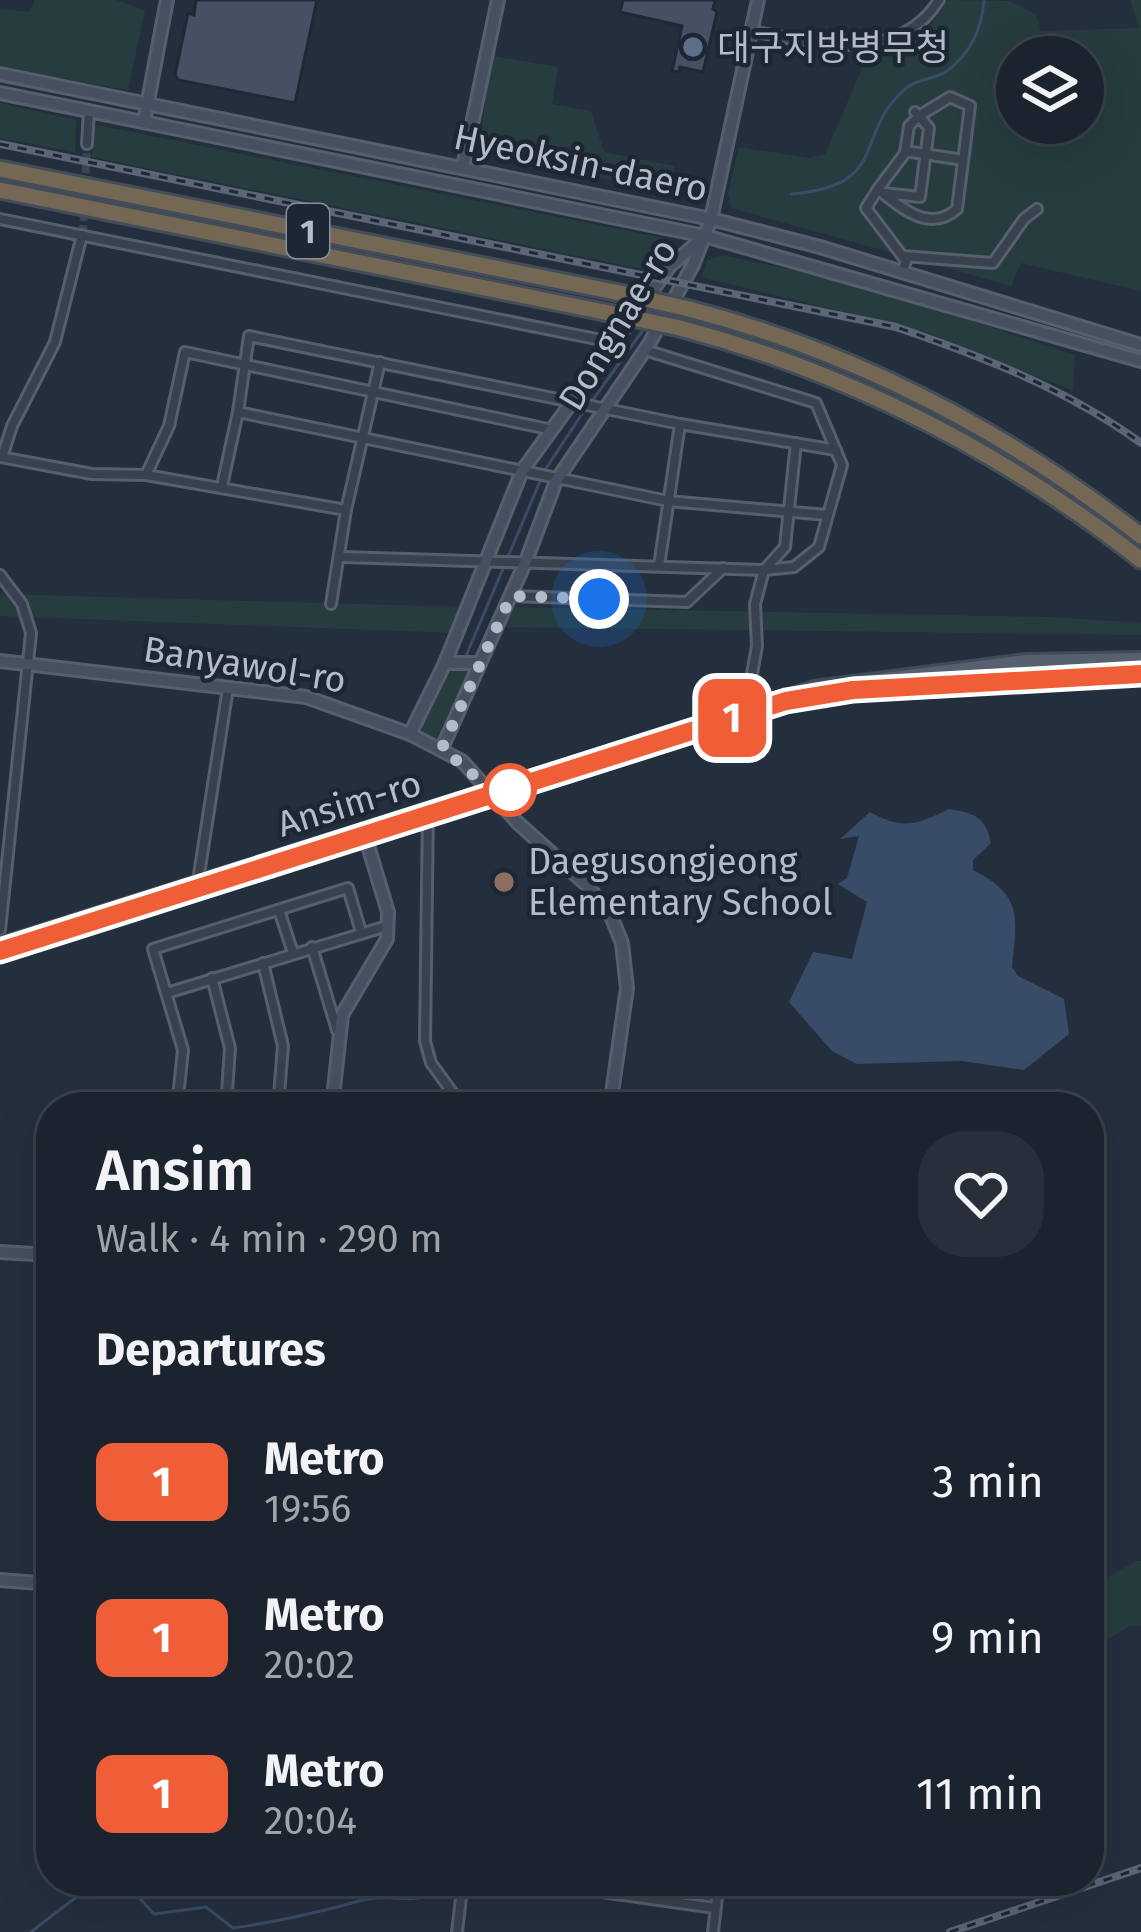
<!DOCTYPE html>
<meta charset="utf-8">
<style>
body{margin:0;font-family:"Fira Sans","Noto Sans KR",sans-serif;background:#282f3a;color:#f1f3f6;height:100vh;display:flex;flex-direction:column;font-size:45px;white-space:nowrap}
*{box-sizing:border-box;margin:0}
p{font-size:39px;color:#a0a4aa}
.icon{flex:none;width:66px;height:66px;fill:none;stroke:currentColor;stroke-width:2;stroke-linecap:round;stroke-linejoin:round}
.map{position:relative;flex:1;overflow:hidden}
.details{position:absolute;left:36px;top:1092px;width:1068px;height:804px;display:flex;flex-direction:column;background:#1b232e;border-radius:48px;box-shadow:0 12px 48px #0002,0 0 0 3px #39404a}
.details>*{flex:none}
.badge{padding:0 24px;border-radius:18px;font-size:42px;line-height:78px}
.buttons{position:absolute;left:996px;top:36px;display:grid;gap:24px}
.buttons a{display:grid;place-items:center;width:108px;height:108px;border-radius:50%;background:#1b232e;box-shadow:0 12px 48px #0002,0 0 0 3px #39404a;font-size:60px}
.you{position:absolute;width:60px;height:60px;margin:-30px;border:9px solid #fff;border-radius:50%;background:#1a73e8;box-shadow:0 0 0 18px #1a73e833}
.map>.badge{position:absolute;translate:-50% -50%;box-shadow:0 0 0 6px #fff}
h2{padding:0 60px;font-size:45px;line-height:108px}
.round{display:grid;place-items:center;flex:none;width:126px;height:126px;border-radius:48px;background:#282f3a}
.head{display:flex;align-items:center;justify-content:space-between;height:204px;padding:0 60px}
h1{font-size:57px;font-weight:600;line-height:90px}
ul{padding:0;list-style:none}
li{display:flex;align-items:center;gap:36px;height:156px;padding:0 60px}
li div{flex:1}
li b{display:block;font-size:45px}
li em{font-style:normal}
li .badge{min-width:132px;font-weight:700;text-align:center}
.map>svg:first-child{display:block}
</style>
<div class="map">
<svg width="1141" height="1932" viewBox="0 0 1141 1932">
<rect width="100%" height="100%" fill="#242f3e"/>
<g fill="#263c3f" fill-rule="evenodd">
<path d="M35,0H116L145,10L128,90L0,68V9L30,12Z"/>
<path d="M948,0L1009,1L1036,14L1041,31L1139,28L1130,0H1141V291L1021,263L1011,286L731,208L728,193L739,147L809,158L825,154L870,50L931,25ZM1017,57H1083V123H1017Z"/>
<path d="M493,56L558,67L552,104L591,111L604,152L675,166L670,192L485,154L480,138Z"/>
<path d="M0,103L76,120L75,152L0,138Z"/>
<path d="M92,124L663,238L668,253L657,272L92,157Z"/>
<path d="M722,255L863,285L1075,355L1073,391L926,332L701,277L708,260Z"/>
<path d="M0,594L467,607L457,633L0,616Z"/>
<path d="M506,607L1049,617L1141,623V635L497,627Z"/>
<path d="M445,663H480L442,748L410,734Z"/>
<path d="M1136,1561H1141V1626H1129L1089,1652V1588Z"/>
</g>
<path fill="#394c67" d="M949,809C974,813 986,817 991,843L973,860V870C1023,895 1017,917 1012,967L1018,976L1064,999L1069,1034L1024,1070L962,1061L857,1064L832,1051L789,1002L813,952L852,959L867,902L838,884L847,878L859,836L840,839L870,812C903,830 916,825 949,809Z"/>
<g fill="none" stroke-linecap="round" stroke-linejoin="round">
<g stroke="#394c67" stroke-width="3">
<path d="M791,194C891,186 853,135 904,90C917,78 934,80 947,71C971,53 982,28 984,0"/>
<path d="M592,401L646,326"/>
<path d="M545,470L586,408"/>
<path d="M466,656L541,479"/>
<path d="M124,1881L154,1914L206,1907L233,1928C277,1922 320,1912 363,1900C398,1891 418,1912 451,1881"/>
<path d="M31,1932L97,1881"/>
</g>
</g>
<g fill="#455162" stroke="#1f2835" stroke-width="3">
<path d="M196,0H317L295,103L178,80L175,75L188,13L194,15Z"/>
<path d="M623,0H715L713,9L717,12L703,72L680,67L679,72L672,71L682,26L620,12Z"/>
</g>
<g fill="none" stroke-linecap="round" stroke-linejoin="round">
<path stroke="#3a4453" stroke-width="8" stroke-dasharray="8 4" stroke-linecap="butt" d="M83,233L87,144"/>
<g stroke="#565f6c" stroke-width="14">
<g id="street">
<path d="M752,31C813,43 898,66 939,0"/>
<path d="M87,144L89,111"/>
<path d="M905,151L963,160"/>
<path d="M878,189L905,153L909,126L919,116L929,128L920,197L883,193"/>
<path d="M0,219L616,343"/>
<path d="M903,256L993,263L1024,219L1037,209"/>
<path d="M902,273L906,261L866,208L878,189C902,209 930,233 957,209L970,106L950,97L919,116L915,112"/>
<path d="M645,350L816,403L842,465L819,547L794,567L764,570"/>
<path d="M238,412L249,336L680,424L836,450"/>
<path d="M0,457L92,474L146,475L169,426L185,352L548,429"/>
<path d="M2,457L12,426L55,342L82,235"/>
<path d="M146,475L346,510L331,604"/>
<path d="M222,486L238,412L668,501L827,515"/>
<path d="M346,510L380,362"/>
<path d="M342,557L764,570L755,604L757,646L746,707"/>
<path d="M659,566L680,424"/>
<path d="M765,569L785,547L796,443"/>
<path d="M0,575L22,604L31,633L0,930"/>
<path d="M511,596L687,602L723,568"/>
<path d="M428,810L425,1041L431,1063L463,1107"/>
<path d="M198,881L228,688"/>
<path d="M279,910L293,953"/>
<path d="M312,947L337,1030"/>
<path d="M263,963L283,1046L278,1107"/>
<path d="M212,978L230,1048L226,1107"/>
<path d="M167,993L387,926"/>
<path d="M334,1095L431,1107"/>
<path d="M177,1107L183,1050L153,949L348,888L361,932"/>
<path d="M559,1881L595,1891L715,1908"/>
<path d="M457,1932L463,1881"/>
<path d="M713,1932L719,1881"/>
</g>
</g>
<g stroke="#565f6c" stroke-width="16">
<g id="secondary">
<path d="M0,74L711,219L820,247L1141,345"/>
<path d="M0,93L705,236L1141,361"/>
<path d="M144,122L167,0"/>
<path d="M463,167L498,0"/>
<path d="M0,661L306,697L410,734L462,761L518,823L588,886L611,916L622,943L627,988L610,1107"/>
<path d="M445,663H480"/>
<path d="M410,734L445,663L522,471L670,266L703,238"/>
<path d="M442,748L526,561L556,481L649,344L693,265L711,219L758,0"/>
<path d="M332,1107L342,1015L387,939L388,912L363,829"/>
<path d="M0,1252L51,1255"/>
<path d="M0,1580L51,1584"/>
</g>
</g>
<g stroke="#414a57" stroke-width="18">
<path id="primary" d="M0,945L814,688L1027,661L1141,659"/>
</g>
<g stroke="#434c59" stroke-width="21">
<g id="highway">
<path d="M0,169L615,292"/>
<path d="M0,190L604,312"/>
<path d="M689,309C856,352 1005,430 1141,536"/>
<path d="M680,328C850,373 1003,452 1141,560"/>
</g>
</g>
<use href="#street" stroke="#38414e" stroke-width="8"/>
<use href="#secondary" stroke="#465061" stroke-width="10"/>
<use href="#primary" stroke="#56606e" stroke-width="12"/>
<use href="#highway" stroke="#746855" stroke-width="15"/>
<g stroke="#5a6575" stroke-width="8">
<g id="rail">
<path d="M0,144L896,327C983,357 1065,388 1141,443"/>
<path d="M950,1932L1141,1868"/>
</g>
</g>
<use href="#rail" stroke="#1d2633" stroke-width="3" stroke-dasharray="9" stroke-linecap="butt"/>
<g stroke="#434c59" stroke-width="21" stroke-linecap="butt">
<g id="highway-bridge">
<path d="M615,292L689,309"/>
<path d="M604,312L680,328"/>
</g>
</g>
<use href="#highway-bridge" stroke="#746855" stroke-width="15"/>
</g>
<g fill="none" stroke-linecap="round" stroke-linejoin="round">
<g stroke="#fff" stroke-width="27">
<path id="line" d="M0,951L786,701L853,690L1141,674"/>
</g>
<use href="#line" stroke="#ef5e37" stroke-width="18"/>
<path stroke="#b4bcc9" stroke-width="12" stroke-dasharray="0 21.6" d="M510,790H491L442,748L506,607L511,596L599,599"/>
</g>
<circle fill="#5c6f8a" stroke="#1d2633" stroke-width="4.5" cx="693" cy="47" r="12"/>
<circle fill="#fff" stroke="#ef5e37" stroke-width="6" cx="510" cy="790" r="24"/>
<circle fill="#8d6e63" stroke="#1d2633" stroke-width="4.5" cx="504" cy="882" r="12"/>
<g text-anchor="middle" stroke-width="9" stroke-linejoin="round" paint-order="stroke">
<rect fill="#1d2633" stroke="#878f9c" stroke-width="3" x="287" y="204" width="42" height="54" rx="9"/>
<g font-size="33" font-weight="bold" fill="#b4bcc9">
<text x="308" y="243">1</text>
</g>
<g font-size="36" fill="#b4bcc9" stroke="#1d2633" text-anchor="start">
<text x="717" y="60">대구지방병무청</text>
<text x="528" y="874">Daegusongjeong<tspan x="528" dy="41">Elementary School</tspan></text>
</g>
<g font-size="36" fill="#b4bcc9" stroke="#1d2633">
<text transform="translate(581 162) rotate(12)" y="13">Hyeoksin-daero</text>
<text transform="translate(617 324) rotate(-59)" y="13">Dongnae-ro</text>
<text transform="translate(245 664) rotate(9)" y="13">Banyawol-ro</text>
<text transform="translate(349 803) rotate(-17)" y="13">Ansim-ro</text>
</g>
</g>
</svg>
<div class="buttons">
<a><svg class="icon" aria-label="layers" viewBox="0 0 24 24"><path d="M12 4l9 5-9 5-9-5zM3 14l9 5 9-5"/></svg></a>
</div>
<div class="you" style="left:599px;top:599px"></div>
<b class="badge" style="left:732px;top:718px;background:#ef5e37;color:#fff">1</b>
<section class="details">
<div class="head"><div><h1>Ansim</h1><p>Walk · 4 min · 290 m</p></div><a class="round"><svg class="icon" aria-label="heart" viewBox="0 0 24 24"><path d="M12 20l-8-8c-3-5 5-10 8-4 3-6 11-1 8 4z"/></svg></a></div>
<h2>Departures</h2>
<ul>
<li><span class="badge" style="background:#ef5e37;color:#fff">1</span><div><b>Metro</b><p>19:56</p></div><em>3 min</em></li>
<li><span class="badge" style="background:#ef5e37;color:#fff">1</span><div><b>Metro</b><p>20:02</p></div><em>9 min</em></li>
<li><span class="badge" style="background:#ef5e37;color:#fff">1</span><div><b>Metro</b><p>20:04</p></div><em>11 min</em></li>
</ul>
</section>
</div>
